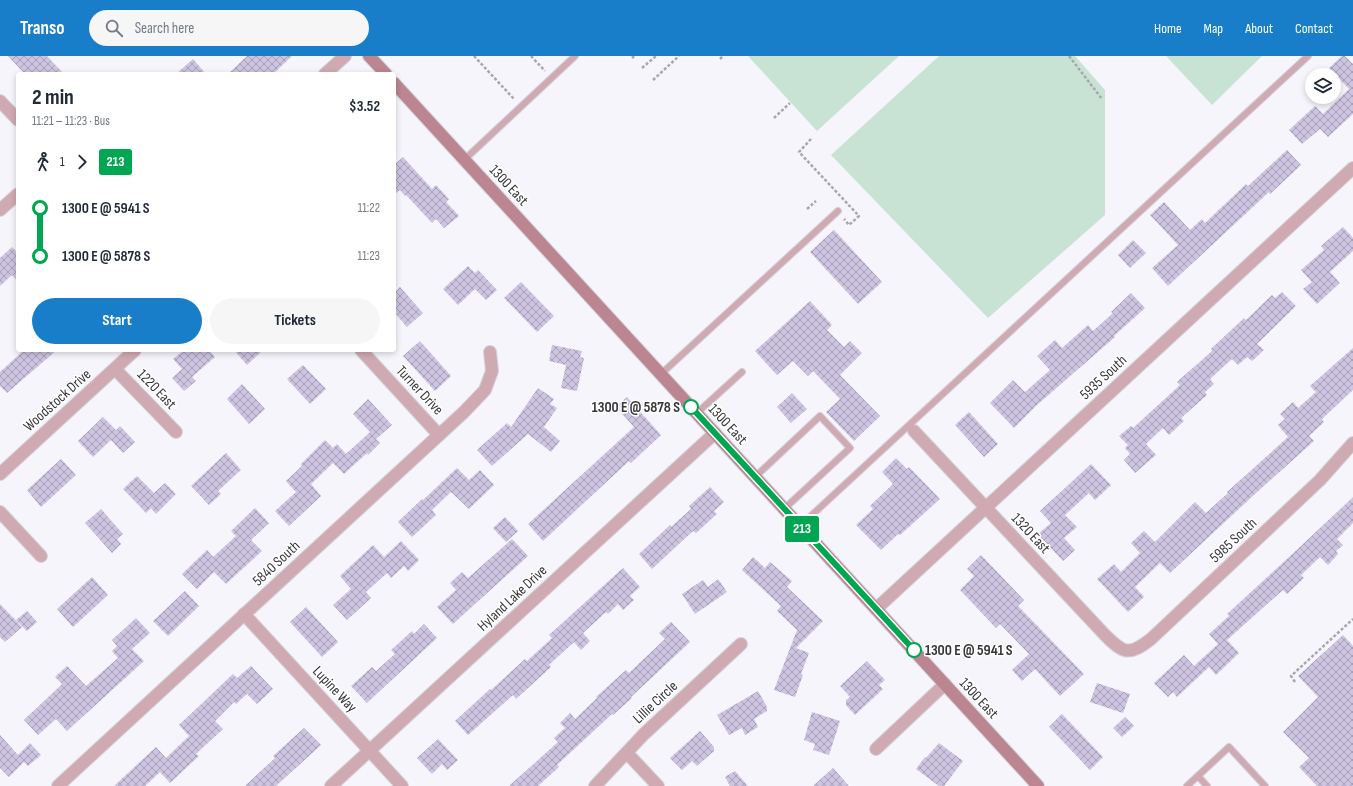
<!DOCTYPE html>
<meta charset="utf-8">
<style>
body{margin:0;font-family:"Sofia Sans Condensed",sans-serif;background:#f6f6f7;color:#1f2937;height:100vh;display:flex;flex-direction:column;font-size:15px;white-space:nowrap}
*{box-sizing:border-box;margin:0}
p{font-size:13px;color:#747a83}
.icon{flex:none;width:22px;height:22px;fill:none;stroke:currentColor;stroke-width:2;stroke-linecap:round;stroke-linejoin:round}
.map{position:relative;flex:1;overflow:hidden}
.drawer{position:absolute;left:16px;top:16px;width:380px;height:280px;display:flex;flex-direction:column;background:#fff;border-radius:4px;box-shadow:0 2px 6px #0003}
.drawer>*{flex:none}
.badge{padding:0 8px;border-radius:3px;font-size:14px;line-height:26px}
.buttons{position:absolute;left:1305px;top:12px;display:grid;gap:8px}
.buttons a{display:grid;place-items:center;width:36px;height:36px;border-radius:50%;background:#fff;box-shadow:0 2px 6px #0003;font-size:20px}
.map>.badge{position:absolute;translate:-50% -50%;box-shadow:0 0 0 2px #fff}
.legs{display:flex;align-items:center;gap:6px;height:44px;padding:0 16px;font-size:13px}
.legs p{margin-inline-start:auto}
.summary{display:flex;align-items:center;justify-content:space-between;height:68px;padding:0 16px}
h1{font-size:22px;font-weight:700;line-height:30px}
.button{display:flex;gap:8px;margin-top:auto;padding:8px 16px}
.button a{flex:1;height:46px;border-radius:24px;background:#187ec9;color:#fff;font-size:16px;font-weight:700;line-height:46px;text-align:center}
.button a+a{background:#f6f6f7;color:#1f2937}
ul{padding:0 16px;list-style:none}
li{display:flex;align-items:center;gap:14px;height:48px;font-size:15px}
li i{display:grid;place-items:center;width:6px;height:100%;margin:0 5px;background:currentColor}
li i::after{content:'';width:10px;height:10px;margin:-5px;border:3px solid;border-radius:50%;background:#fff}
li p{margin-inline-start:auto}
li:first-child i{background:linear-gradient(#0000 50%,currentColor 0)}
li:last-child i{background:linear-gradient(currentColor 50%,#0000 0)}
header{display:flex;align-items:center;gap:24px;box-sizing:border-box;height:56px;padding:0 20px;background:#187ec9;color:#fff}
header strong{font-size:19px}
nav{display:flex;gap:22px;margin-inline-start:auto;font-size:14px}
.search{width:280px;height:36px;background:#f6f6f7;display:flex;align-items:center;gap:10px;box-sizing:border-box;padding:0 14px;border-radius:22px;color:#747a83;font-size:15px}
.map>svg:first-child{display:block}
</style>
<header>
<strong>Transo</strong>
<div class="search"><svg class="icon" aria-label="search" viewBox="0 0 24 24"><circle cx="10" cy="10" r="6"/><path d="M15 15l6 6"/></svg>Search here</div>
<nav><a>Home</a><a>Map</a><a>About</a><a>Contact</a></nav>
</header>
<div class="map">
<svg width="1353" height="730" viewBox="0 0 1353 730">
<defs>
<pattern id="building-cross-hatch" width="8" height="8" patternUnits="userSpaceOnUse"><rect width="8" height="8" fill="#cdc4e1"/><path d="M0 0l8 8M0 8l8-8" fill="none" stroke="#a7a0b7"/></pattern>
</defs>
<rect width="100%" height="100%" fill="#f7f5fc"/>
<g fill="#c8e3d4">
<path d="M748,0H899L817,75Z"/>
<path d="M939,0H1075L1105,34V159L988,262L831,99Z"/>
<path d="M1166,0H1262L1212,49Z"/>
</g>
<g fill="url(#building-cross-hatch)">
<path d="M8,0H47L64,18H25Z"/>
<path d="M247,0H292L273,18H228Z"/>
<path d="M1342,0H1345L1353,8V58L1328,81L1320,73L1302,88L1289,74L1315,50L1323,58L1349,33L1329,12Z"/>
<path d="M193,3L206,18H176Z"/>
<path d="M1287,94L1301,109L1270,138L1269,136L1168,230L1152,212L1178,189L1150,159L1164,146L1190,174L1202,163L1205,167L1246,128L1248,130Z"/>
<path d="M403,101L432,133L436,129L449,143L446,146L459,160L444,172L436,163L432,167L406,139L405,140L400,134L394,139V109Z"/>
<path d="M1343,171L1353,182V195L1330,216L1340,227L1317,248L1303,233L1312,226L1301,214L1324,194L1321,190Z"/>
<path d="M834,174L882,226L858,248L810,196Z"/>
<path d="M1133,184L1146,197L1130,212L1118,199Z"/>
<path d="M12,191L18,197V226L12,219L0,230V202Z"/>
<path d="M468,210L475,217L478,214L497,234L486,244L475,233L458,249L443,233Z"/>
<path d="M521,226L554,260L537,276L504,242Z"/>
<path d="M400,231L423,257L407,271L394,256V237Z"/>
<path d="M1282,236L1296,250L1257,288L1264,294L1252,305L1247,301L1238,309L1232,303L1210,323L1214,328L1205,336L1207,339L1181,362L1184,365L1169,379L1163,372L1146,388L1156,399L1135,417L1124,404L1130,398L1125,392L1128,389L1119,380L1131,370L1133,372L1180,329L1177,326L1212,295L1211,293L1244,262L1246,264L1272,239L1275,242Z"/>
<path d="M1131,237L1145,252L1114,280L1115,281L1037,349L1014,372L990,347L1013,324L1025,336L1050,314L1037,300L1055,284L1062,292L1088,269L1093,275L1113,257L1111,256Z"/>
<path d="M810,245L832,269L827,274L844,291L850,285L862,297L840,319L880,360L854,385L826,356L840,343L813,315L808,320L793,305L777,319L755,295Z"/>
<path d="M420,285L451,320L435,335L403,300Z"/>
<path d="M552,289L582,295L580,301L584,302L577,335L561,332L566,309L549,305Z"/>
<path d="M1353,292V334L1322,363L1324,366L1309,380L1314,385L1256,437L1170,517L1160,507L1135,531L1144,541L1128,556L1097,523L1114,508L1121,516L1140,497L1131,487L1144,475L1155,486L1195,446L1206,457L1228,437L1227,436L1288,381L1278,369L1285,363L1280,358L1293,346L1298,352L1316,336L1310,330Z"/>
<path d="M24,294H57L7,337L0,330V316Z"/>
<path d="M184,294H209L215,301L192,321L196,325L184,335L172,322L182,313L173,303Z"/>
<path d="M234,294H263L247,309Z"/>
<path d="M303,309L326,333L310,348L287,323Z"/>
<path d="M242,328L265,353L249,368L227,343Z"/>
<path d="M538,332L554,343L550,348L557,352L544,371L560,385L551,396L528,378L492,410L477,394L507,367L511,371Z"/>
<path d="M792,337L807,353L791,367L777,351Z"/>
<path d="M627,341L661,379L631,407L629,405L543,485L528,468L634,371L616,351Z"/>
<path d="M368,343L392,369L376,383L380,387L368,399L367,397L344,418L333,407L311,428L321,440L289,470L275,455L296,436L286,425L302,410L301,408L325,384L333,392L337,388L346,398L370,376L353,358Z"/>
<path d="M969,356L998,388L984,401L955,369Z"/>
<path d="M103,361L116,374L120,370L135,386L123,397L111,384L93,401L78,385Z"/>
<path d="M226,397L241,414L218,435L221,438L209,449L191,430Z"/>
<path d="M896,402L907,413L909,411L940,443L900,479L898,478L881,494L856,469L873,453L870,450L893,428L882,416Z"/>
<path d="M61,403L76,419L41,451L27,434Z"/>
<path d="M1091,408L1111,429L1095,444L1089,437L1065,459L1077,471L1064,482L1075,494L1063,505L1038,478L1051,467L1040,455Z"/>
<path d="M457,412L469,424L480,414L494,429L469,453L451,436L432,454L436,459L412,481L398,466L422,443L423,444Z"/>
<path d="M137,420L154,437L165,427L176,438L156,458L151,452L146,457L123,433Z"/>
<path d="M710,431L724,446L714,455L717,458L696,477L693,475L652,513L639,498L670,469L671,471L691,453L689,450Z"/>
<path d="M1353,441V467L1337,483L1343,489L1336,495L1338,498L1328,509L1320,501L1301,519L1304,522L1287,538L1283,534L1227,584L1239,597L1216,619L1209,611L1177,641L1173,636L1168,641L1154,627L1184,599L1194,610L1218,588L1209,578L1229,560L1227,558L1301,490Z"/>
<path d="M255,452L269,467L251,484L262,495L226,528L214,516L197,533L182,518L207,494L213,501L236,480L231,475Z"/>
<path d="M101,453L123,478L117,483L121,488L112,497L85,467Z"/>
<path d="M505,461L518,475L506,486L493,472Z"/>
<path d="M512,483L528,500L453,568L437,551L456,534L450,527L462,516L468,522Z"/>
<path d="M401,485L419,504L408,515L404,510L391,522L387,517L366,536L371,542L347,564L333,549L351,533L340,520L373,489L384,501Z"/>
<path d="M981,499L1024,544L1018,550L1084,618L1060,640L1035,613L1022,625L1012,614L1029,598L1000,568L996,572L960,534L974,520L967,513Z"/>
<path d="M753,501L765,512L770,506L792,525L787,531L823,565L796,592L809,597L801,618L803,619L795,641L774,634L797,574L777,555L781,550L742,514Z"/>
<path d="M623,512L640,531L630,540L634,544L623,554L618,548L608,558L606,556L583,577L590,585L581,594L574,586L549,609L551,611L516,643L513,639L468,679L455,665L490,633L491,634L525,603L527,605L552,582L549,579Z"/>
<path d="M92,521L108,539L73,571L57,553Z"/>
<path d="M718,523L727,536L695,558L682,538L703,524L708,531Z"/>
<path d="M185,535L199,550L168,580L153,565Z"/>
<path d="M0,548L22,571L5,586L0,581Z"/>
<path d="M306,551L338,586L322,601L290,566Z"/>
<path d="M27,555L37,566L27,575L16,564Z"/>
<path d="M136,562L150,577L132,593L144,605L67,675L56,663L38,679L24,664L62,628L55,621L67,610L86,630L118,602L112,595L117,590L112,584Z"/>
<path d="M671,566L690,586L631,641L632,642L613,659L612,658L557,709L559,711L538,730H509L558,686L554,682L565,672L560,667L570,657L575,663L597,642L596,641L626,614L629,617L665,583L659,577Z"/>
<path d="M424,568L437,582L367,647L351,630L372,611L376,615L395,598L391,594L412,575L414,578Z"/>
<path d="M1343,579L1353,590V730H1317L1299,711L1309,702L1283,676L1318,641L1298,620Z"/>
<path d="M867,605L885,624L879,629L883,633L855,659L846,649V644L850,641L840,630Z"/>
<path d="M251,610L273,633L257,648L247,638L236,648L234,646L215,665L223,673L196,698L199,700L170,727L160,716L145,730H114L156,691L166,702L189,680L179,669L233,618L237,622Z"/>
<path d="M1097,627L1130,638L1123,657L1090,646Z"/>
<path d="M758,635L767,651V655L754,663L758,671L745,679L742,672L729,679L717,659Z"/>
<path d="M812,656L840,665L829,699L813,694L815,688L804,684Z"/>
<path d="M1062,658L1103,701L1090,714L1049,671Z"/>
<path d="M1125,661L1134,670L1122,681L1113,672Z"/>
<path d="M304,672L321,689L276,730H245L275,702L273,700Z"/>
<path d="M700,675L714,691V695L697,710L692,705L682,714L670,702Z"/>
<path d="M0,679L18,699L30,687L41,699L28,710L24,706L9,721L0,712Z"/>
<path d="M438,683L458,704L447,714L442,708L432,718L417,702Z"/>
<path d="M939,687L963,705L944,730H939L916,713L925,701L926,702Z"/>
<path d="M833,712L849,730H813Z"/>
<path d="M735,715L748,730H730L725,721Z"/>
</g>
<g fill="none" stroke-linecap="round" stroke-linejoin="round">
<g stroke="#d4d3d9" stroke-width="8">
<g id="lane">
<path d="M464,104L575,0"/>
<path d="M661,318L838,155"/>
<path d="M697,357L742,316"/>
<path d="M755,421L820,360L850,392L784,453"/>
<path d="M800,470L1308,0"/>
<path d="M1198,720L1207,730"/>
<path d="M1187,730L1229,691L1265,730"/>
</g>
</g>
<g stroke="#d4d3d9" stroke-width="14">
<g id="street">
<path d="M325,18L345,0"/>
<path d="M0,45L18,64"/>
<path d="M0,154L18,138"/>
<path d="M361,294L439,379"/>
<path d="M115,313L176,376"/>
<path d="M914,375L1105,579C1124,598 1129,600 1151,583L1320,424L1353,387"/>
<path d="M0,418L135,294"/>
<path d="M0,456L41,500"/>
<path d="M876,553L1353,112"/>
<path d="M244,558L402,730"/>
<path d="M876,693L945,628"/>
<path d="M627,697L658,730"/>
<path d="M58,730L464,356L485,334L492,315L490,296"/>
<path d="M331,730L715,377"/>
<path d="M595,730L644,678L741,588"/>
</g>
</g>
<g stroke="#d4d3d9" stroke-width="14">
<g id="secondary">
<path d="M369,0L386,18"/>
<path d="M394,27L1038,730"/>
</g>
</g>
<g stroke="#a8a7ac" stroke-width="2.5" stroke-dasharray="3 2" stroke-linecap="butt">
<path d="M474,0L514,43"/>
<path d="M531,0L545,15"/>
<path d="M1069,0L1102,43"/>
<path d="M632,2L634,0"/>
<path d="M720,3L723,0"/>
<path d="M642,12L656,0"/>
<path d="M653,24L679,0"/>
<path d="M774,62L790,47"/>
<path d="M811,83L799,96L859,160L849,169L844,163"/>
<path d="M807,153L816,145"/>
<path d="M1295,626L1291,620L1353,563"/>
</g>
<use href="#lane" stroke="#d0aab3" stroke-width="6"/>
<use href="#street" stroke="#d0aab3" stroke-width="12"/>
<use href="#secondary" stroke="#bb8592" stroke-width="12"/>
</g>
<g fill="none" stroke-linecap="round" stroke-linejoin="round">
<g stroke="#fff" stroke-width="9">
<path id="line-1" d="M691,351L914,594"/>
</g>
<use href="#line-1" stroke="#00a651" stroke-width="6"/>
</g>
<g fill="#fff" stroke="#00a651" stroke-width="2">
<circle cx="691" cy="351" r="7"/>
<circle cx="914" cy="594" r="7"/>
</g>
<g text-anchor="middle" stroke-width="3" stroke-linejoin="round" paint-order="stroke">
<g font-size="15" fill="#373639" stroke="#fff">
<text transform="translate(509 129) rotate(47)" y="5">1300 East</text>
<text transform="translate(1103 321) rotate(-43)" y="5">5935 South</text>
<text transform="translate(157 333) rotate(46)" y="5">1220 East</text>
<text transform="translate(420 334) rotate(47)" y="5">Turner Drive</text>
<text transform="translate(57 344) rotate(-42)" y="5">Woodstock Drive</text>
<text transform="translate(728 368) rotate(47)" y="5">1300 East</text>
<text transform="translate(1031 477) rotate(47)" y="5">1320 East</text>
<text transform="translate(1233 484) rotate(-43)" y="5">5985 South</text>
<text transform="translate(276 507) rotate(-43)" y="5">5840 South</text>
<text transform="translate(512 542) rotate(-43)" y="5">Hyland Lake Drive</text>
<text transform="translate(335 633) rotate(47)" y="5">Lupine Way</text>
<text transform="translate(979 642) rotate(47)" y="5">1300 East</text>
<text transform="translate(655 646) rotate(-43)" y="5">Lillie Circle</text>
</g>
<g font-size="15" font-weight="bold" fill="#373639" stroke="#fff" text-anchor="end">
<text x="680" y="356">1300 E @ 5878 S</text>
<text x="925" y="599" text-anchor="start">1300 E @ 5941 S</text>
</g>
</g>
</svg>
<div class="buttons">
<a><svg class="icon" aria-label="layers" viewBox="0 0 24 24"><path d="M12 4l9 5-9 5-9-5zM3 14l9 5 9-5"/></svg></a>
</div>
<b class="badge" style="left:802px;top:473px;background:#00a651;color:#fff">213</b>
<section class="drawer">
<div class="summary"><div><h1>2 min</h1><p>11:21 – 11:23 · Bus</p></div><b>$3.52</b></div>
<div class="legs"><svg class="icon" aria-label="walk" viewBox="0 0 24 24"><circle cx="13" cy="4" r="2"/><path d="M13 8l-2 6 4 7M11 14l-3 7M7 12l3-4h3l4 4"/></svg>1<svg class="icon" aria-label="forward" viewBox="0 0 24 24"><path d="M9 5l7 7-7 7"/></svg><b class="badge" style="background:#00a651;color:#fff">213</b></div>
<ul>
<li><i style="color:#00a651"></i><b>1300 E @ 5941 S</b><p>11:22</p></li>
<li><i style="color:#00a651"></i><b>1300 E @ 5878 S</b><p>11:23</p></li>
</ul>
<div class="button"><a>Start</a><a>Tickets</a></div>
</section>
</div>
